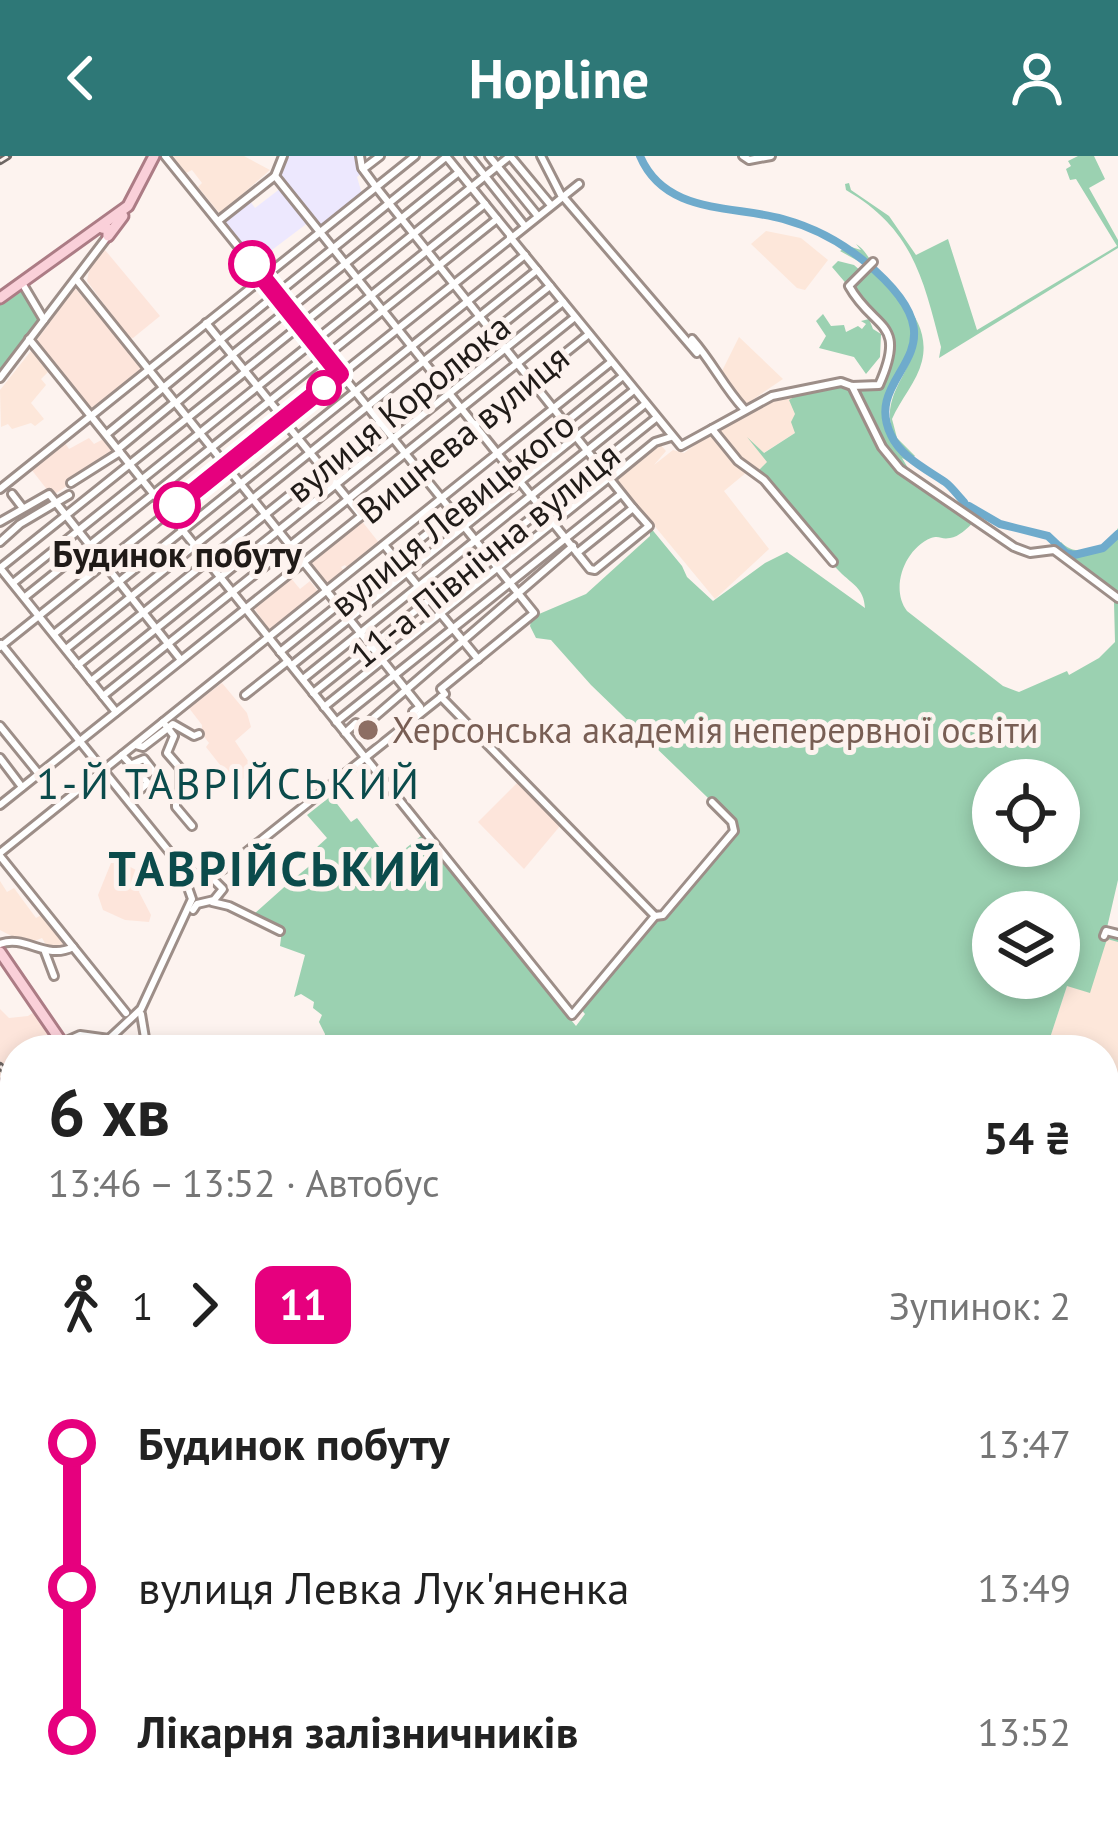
<!DOCTYPE html>
<html lang="uk">
<meta charset="utf-8">
<style>
body{margin:0;font-family:"PT Sans",sans-serif;background:#f2f2f2;color:#222;height:100vh;display:flex;flex-direction:column;font-size:45px;white-space:nowrap}
*{box-sizing:border-box;margin:0}
p{font-size:39px;color:#767676}
.icon{flex:none;width:66px;height:66px;fill:none;stroke:currentColor;stroke-width:2;stroke-linecap:round;stroke-linejoin:round}
.map{position:relative;flex:1;overflow:hidden}
.drawer{position:absolute;left:0px;top:879px;width:1119px;height:795px;display:flex;flex-direction:column;background:#fff;border-radius:48px 48px 0 0;box-shadow:0 6px 18px #0003}
.drawer>*{flex:none}
.badge{padding:0 24px;border-radius:18px;font-size:42px;line-height:78px}
.controls{position:absolute;left:972px;top:603px;display:grid;gap:24px}
.controls a{display:grid;place-items:center;width:108px;height:108px;border-radius:50%;background:#fff;box-shadow:0 6px 18px #0003;font-size:60px}
.map>.badge{position:absolute;translate:-50% -50%;box-shadow:0 0 0 6px #fff}
.legs{display:flex;align-items:center;gap:18px;height:132px;padding:0 48px;font-size:39px}
.legs p{margin-inline-start:auto}
.overview{display:flex;align-items:center;justify-content:space-between;height:204px;padding:0 48px}
h1{font-size:66px;font-weight:600;line-height:90px}
ul{padding:0 48px;list-style:none}
li{display:flex;align-items:center;gap:42px;height:144px;font-size:45px}
li i{display:grid;place-items:center;width:18px;height:100%;margin:0 15px;background:currentColor}
li i::after{content:'';width:30px;height:30px;margin:-15px;border:9px solid;border-radius:50%;background:#fff}
li p{margin-inline-start:auto}
li:first-child i{background:linear-gradient(#0000 50%,currentColor 0)}
li:last-child i{background:linear-gradient(currentColor 50%,#0000 0)}
header{display:flex;justify-content:space-between;align-items:center;height:156px;padding:0 48px;background:#2e7877;color:#fff;font-size:54px;font-weight:600}
.map>svg:first-child{display:block}
</style>
<header><svg class="icon" aria-label="back" viewBox="0 0 24 24"><path d="M15 5l-7 7 7 7"/></svg>Hopline<svg class="icon" aria-label="person" viewBox="0 0 24 24"><circle cx="12" cy="8" r="4"/><path d="M4 21q1-7 8-7t8 7"/></svg></header>
<div class="map">
<svg width="1118" height="1672" viewBox="0 0 1118 1672">
<rect width="100%" height="100%" fill="#fdf3ef"/>
<g fill="#fde5db">
<path d="M105,94L160,160L133,182L128,181L87,125L90,110Z"/>
<path d="M75,132L143,212L91,254L37,184Z"/>
<path d="M107,281L117,296L52,340L31,313L63,284L69,293L89,282L94,288Z"/>
<path d="M361,364L380,388L349,414L345,409L341,411L345,417L329,430L309,405Z"/>
<path d="M290,421L300,433L310,425L320,438L269,474L253,450Z"/>
<path d="M222,527L247,557L251,571L235,585L250,608L246,621L235,628L206,591L209,587L202,578V569L189,552Z"/>
<path d="M518,626L560,670L524,713L478,666Z"/>
<path d="M113,702L138,715L135,722L143,725L139,736L151,759L149,766L125,764L103,754L98,739Z"/>
<path d="M0,853L9,862L28,860L37,854L62,894H15V933L0,920Z"/>
</g>
<g fill="#fde7da">
<path d="M173,0H244L270,14L220,58L198,31L202,27L192,14L186,17Z"/>
<path d="M766,75L801,82L828,104L805,134L797,132L751,88Z"/>
<path d="M739,181L783,223L745,249L719,221Z"/>
<path d="M31,195L48,216L41,223L46,229L31,247L44,263L35,270L31,267L12,273L8,268L1,271L0,234Z"/>
<path d="M794,240L797,261L795,277L762,298L768,306L759,314L742,306L719,276L755,249Z"/>
<path d="M712,276L747,316L724,335L769,393L715,443L614,321L657,285L666,295L654,309L673,294L684,297Z"/>
<path d="M0,725L7,736L14,732L36,762L43,758L66,793L49,794L42,782L27,788L0,774Z"/>
<path d="M1107,783L1118,786V940L1113,939L1104,957V894H1046L1067,830Z"/>
</g>
<g fill="#ede8fe">
<path d="M289,0H359L363,16L357,21L362,38L321,73L280,21Z"/>
<path d="M281,32L309,66L256,106L224,66L250,45L255,52Z"/>
</g>
<g fill="#9bd1b1" fill-rule="evenodd">
<path d="M1078,0H1094L1105,23L1089,32L1118,84V92L939,202L941,191C923,122 913,73 846,34L845,28L849,27L851,34L889,60L916,99L948,83L977,174L1117,90L1076,23L1070,24L1066,13L1071,10L1068,5Z"/>
<path d="M856,88C866,95 867,100 874,109C893,138 932,162 922,205C917,226 900,244 892,263L897,282L915,300L910,303C903,292 893,281 891,269C882,228 932,200 912,161C929,221 837,243 919,311L902,302L908,312L951,344L897,308L856,232L881,229L890,179L832,111L838,105L854,109L862,116L867,110L840,95L848,90L861,94Z"/>
<path d="M23,132L41,163L0,218V147Z"/>
<path d="M823,158L831,170L844,169L846,176L858,170L862,173L866,168L861,165L869,163L873,173L881,178L880,201L866,218L854,201L819,192L826,180L816,165Z"/>
<path d="M841,228L848,229L891,306L1021,398L974,366C967,372 959,381 950,382C941,384 940,379 931,382C904,393 890,433 907,455L1003,530L1019,536L1067,515L1069,519L1099,502L1115,486L1114,446L1108,438L1056,398L1029,400L1056,394L1061,386C1076,403 1106,393 1118,372V724L1106,776L1118,779V786L1107,783L1090,837L1067,830L1046,894H324L325,878L319,866L322,859L313,852L314,846L301,838L294,841L305,799L280,790L282,774L253,759L291,725L298,734L304,729L296,721L318,703L316,692L327,682L307,659L331,640L351,666L357,662L390,705L421,680L576,870L585,858L580,852L655,763L659,765C678,743 732,693 735,668L591,529L551,484L536,482L530,470L532,461L586,438L650,380V371L682,410L687,421L713,445L765,407L787,396L865,452C864,432 852,428 840,416C811,387 792,348 762,321C746,306 730,293 716,275L742,306L759,314L767,306L747,281L764,297L795,277L791,266L795,258L789,244L794,241L773,245V241ZM993,624H1059V690H993ZM993,756H1059V822H993Z"/>
</g>
<g fill="none" stroke-linecap="round" stroke-linejoin="round">
<path stroke="#6fabcc" stroke-width="6" d="M1104,1407L1118,1413"/>
<g stroke="#6fabcc" stroke-width="8">
<path d="M640,0C665,59 733,49 783,63C812,71 841,86 864,105C977,198 859,213 891,279C901,301 926,313 945,326C952,331 958,340 964,346"/>
<path d="M969,350L1000,368L1048,380L1066,397L1074,399L1103,392L1118,378"/>
</g>
<g stroke="#9d8e88" stroke-width="12">
<g id="minor">
<path d="M165,0L534,457L441,533L445,538L229,710C210,721 197,724 180,709"/>
<path d="M360,0L362,12L376,31L633,352"/>
<path d="M446,0L511,80"/>
<path d="M469,0L524,69"/>
<path d="M489,0L537,59"/>
<path d="M510,0L550,48"/>
<path d="M541,0L561,39"/>
<path d="M743,0L749,4L771,0"/>
<path d="M363,13L380,0"/>
<path d="M275,20L590,413L595,414L649,370L633,352L577,397"/>
<path d="M565,43L697,197"/>
<path d="M218,65L275,20L283,0"/>
<path d="M510,81L681,290L772,240L841,226L852,230L879,229C908,164 874,175 849,130L873,106"/>
<path d="M76,123L420,551L413,556L416,561"/>
<path d="M22,127L44,164"/>
<path d="M206,167L284,263"/>
<path d="M29,183L572,859L655,760L663,759L734,675L732,666L712,646"/>
<path d="M692,183C713,207 723,230 744,253"/>
<path d="M220,184L446,1"/>
<path d="M232,199L459,16"/>
<path d="M245,214L510,0"/>
<path d="M0,222L108,80"/>
<path d="M852,230L882,291L900,313L1014,391L1030,397L1054,394L1118,442"/>
<path d="M176,247L232,200"/>
<path d="M283,264L361,359"/>
<path d="M712,273L738,305L764,324L833,406"/>
<path d="M107,278L220,185"/>
<path d="M118,293L175,246"/>
<path d="M611,322L655,286L671,281"/>
<path d="M71,327L120,296"/>
<path d="M0,333L415,0"/>
<path d="M12,338L22,351"/>
<path d="M0,366L49,338L181,504"/>
<path d="M0,386L20,368L69,339"/>
<path d="M385,390L478,503"/>
<path d="M0,412L245,216"/>
<path d="M0,412L116,556"/>
<path d="M13,427L485,48"/>
<path d="M25,441L497,63"/>
<path d="M54,478L525,99"/>
<path d="M1,488L180,709L192,743L141,853L109,883L80,879L62,887"/>
<path d="M0,491L579,28"/>
<path d="M66,493L537,114"/>
<path d="M280,496L623,220"/>
<path d="M78,509L550,130"/>
<path d="M292,509L634,234"/>
<path d="M303,523L645,248"/>
<path d="M91,525L563,146"/>
<path d="M313,537L656,262"/>
<path d="M245,539L288,505"/>
<path d="M103,540L575,161"/>
<path d="M441,541L655,760"/>
<path d="M324,551L609,322"/>
<path d="M163,566L174,580L167,597L180,612V638H176V651L192,670"/>
<path d="M336,566L621,338"/>
<path d="M0,570L39,618"/>
<path d="M345,577L356,567L364,570L573,390"/>
<path d="M136,589L143,591L173,568L194,580L199,578"/>
<path d="M122,599L148,627L141,633"/>
<path d="M0,602L22,631"/>
<path d="M130,609L144,603L162,626"/>
<path d="M0,649L589,178"/>
<path d="M0,697L611,206"/>
<path d="M0,700L126,857"/>
<path d="M212,746L229,750L280,775"/>
<path d="M193,754L197,748L214,744L223,733L210,720"/>
<path d="M1104,780L1106,775L1118,778"/>
<path d="M0,788C25,778 46,805 73,791"/>
<path d="M45,796L54,820"/>
<path d="M141,858L147,894"/>
<path d="M87,881L93,894"/>
<path d="M1104,973L1118,944"/>
<path d="M1104,982L1118,987"/>
<path d="M1104,1004L1118,1009"/>
<path d="M1104,1025L1118,1029"/>
<path d="M0,1033L15,1002"/>
<path d="M0,1073L15,1040"/>
<path d="M0,1079L15,1085"/>
<path d="M0,1097L15,1105"/>
<path d="M1104,1107L1118,1048"/>
<path d="M0,1149L15,1119"/>
<path d="M0,1197L15,1204"/>
<path d="M0,1341L2,1337L15,1344"/>
<path d="M1,1389L15,1395"/>
<path d="M0,1391L15,1360"/>
<path d="M0,1400L4,1408L15,1413"/>
<path d="M1104,1413L1118,1419"/>
<path d="M0,1426L15,1433"/>
<path d="M1104,1460L1107,1459"/>
<path d="M0,1574L15,1543"/>
<path d="M0,1585L14,1591"/>
<path d="M0,1598L15,1605"/>
<path d="M12,1617L15,1611"/>
<path d="M121,1659L143,1672"/>
<path d="M171,1659L199,1672L202,1659"/>
<path d="M818,1659L823,1672"/>
<path d="M761,1665L764,1659"/>
<path d="M69,1672L77,1659"/>
<path d="M105,1672L114,1659"/>
<path d="M360,1672L366,1659"/>
<path d="M416,1672L422,1659"/>
<path d="M438,1672L445,1659"/>
<path d="M545,1672L555,1659"/>
<path d="M608,1672L645,1659"/>
</g>
</g>
<g stroke="#ac7c85" stroke-width="15">
<g id="major">
<path d="M102,72L108,73V80L123,60"/>
<path d="M0,142L128,50L154,0"/>
<path d="M0,796L67,894"/>
<path d="M0,929L15,948"/>
<path d="M1104,1502L1118,1509"/>
<path d="M0,1534L15,1541"/>
<path d="M263,1659L290,1672"/>
</g>
</g>
<use href="#minor" stroke="#fff" stroke-width="6"/>
<use href="#major" stroke="#fad0d9" stroke-width="9"/>
<g stroke="#6d6663" stroke-width="8">
<g id="rail">
<path d="M0,5L8,0"/>
<path d="M0,910L15,924"/>
<path d="M965,1659L972,1672"/>
</g>
</g>
<use href="#rail" stroke="#fdf3ef" stroke-width="3" stroke-dasharray="9" stroke-linecap="butt"/>
</g>
<g fill="none" stroke-linecap="round" stroke-linejoin="round">
<g stroke="#fff" stroke-width="27">
<path id="line-1" d="M177,349L340,218L252,108"/>
</g>
<use href="#line-1" stroke="#e6007e" stroke-width="18"/>
</g>
<g fill="#fff" stroke="#e6007e" stroke-width="6">
<circle cx="252" cy="108" r="21"/>
<circle cx="324" cy="232" r="15"/>
<circle cx="177" cy="349" r="21"/>
</g>
<circle fill="#8d6e63" stroke="#fdf3ef" stroke-width="4.5" cx="368" cy="574" r="12"/>
<g text-anchor="middle" stroke-width="10" stroke-linejoin="round" paint-order="stroke">
<g font-size="36" fill="#201b18" stroke="#fdf3ef">
<text transform="translate(398 252) rotate(-39)" y="13">вулиця Королюка</text>
<text transform="translate(463 278) rotate(-39)" y="13">Вишнева вулиця</text>
<text transform="translate(452 358) rotate(-39)" y="13">вулиця Левицького</text>
<text transform="translate(485 399) rotate(-39)" y="13">11-а Північна вулиця</text>
</g>
<g font-size="36" font-weight="bold" fill="#201b18" stroke="#fdf3ef">
<text x="177" y="411">Будинок побуту</text>
</g>
<g font-size="36" fill="#785e54" stroke="#fdf3ef" text-anchor="start">
<text x="392" y="587">Херсонська академія неперервної освіти</text>
</g>
<g font-size="42" letter-spacing="3" fill="#0b4b4b" stroke="#fdf3ef">
<text x="229" y="643">1-Й ТАВРІЙСЬКИЙ</text>
</g>
<g font-size="48" font-weight="bold" letter-spacing="3" fill="#0b4b4b" stroke="#fdf3ef">
<text x="276" y="730">ТАВРІЙСЬКИЙ</text>
</g>
</g>
</svg>
<div class="controls">
<a><svg class="icon" aria-label="locate" viewBox="0 0 24 24"><circle cx="12" cy="12" r="6"/><path d="M12 2v4M12 18v4M2 12h4M18 12h4"/></svg></a>
<a><svg class="icon" aria-label="layers" viewBox="0 0 24 24"><path d="M12 4l9 5-9 5-9-5zM3 14l9 5 9-5"/></svg></a>
</div>
<section class="drawer">
<div class="overview"><div><h1>6 хв</h1><p>13:46 – 13:52 · Автобус</p></div><b>54 ₴</b></div>
<div class="legs"><svg class="icon" aria-label="walk" viewBox="0 0 24 24"><circle cx="13" cy="4" r="2"/><path d="M13 8l-2 6 4 7M11 14l-3 7M7 12l3-4h3l4 4"/></svg>1<svg class="icon" aria-label="forward" viewBox="0 0 24 24"><path d="M9 5l7 7-7 7"/></svg><b class="badge" style="background:#e6007e;color:#fff">11</b><p>Зупинок: 2</p></div>
<ul>
<li><i style="color:#e6007e"></i><b>Будинок побуту</b><p>13:47</p></li>
<li><i style="color:#e6007e"></i><span>вулиця Левка Лук'яненка</span><p>13:49</p></li>
<li><i style="color:#e6007e"></i><b>Лікарня залізничників</b><p>13:52</p></li>
</ul>
</section>
</div>
